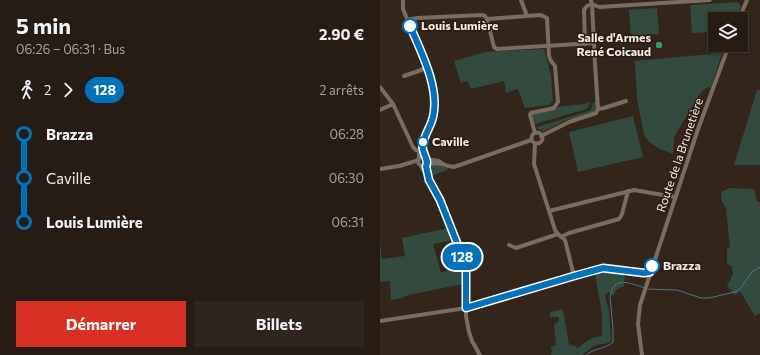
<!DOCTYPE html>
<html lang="fr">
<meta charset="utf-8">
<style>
body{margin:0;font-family:Commissioner,sans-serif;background:#2f251d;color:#f1f3f6;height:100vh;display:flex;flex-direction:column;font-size:15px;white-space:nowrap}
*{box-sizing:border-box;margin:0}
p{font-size:13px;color:#a4a1a0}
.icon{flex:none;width:22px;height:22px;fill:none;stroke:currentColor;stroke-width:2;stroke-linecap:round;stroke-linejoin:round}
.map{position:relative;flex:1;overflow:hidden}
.details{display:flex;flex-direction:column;background:#271c14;width:380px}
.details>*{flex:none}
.badge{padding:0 8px;border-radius:13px;font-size:14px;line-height:26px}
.fabs{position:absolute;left:328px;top:12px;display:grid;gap:8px}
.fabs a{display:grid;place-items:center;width:40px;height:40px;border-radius:0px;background:#271c14;box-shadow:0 2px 6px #0003,0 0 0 1px #433a34;font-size:20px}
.map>.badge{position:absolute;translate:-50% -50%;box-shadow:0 0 0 2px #fff}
.legs{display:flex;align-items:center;gap:6px;height:44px;padding:0 16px;font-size:13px}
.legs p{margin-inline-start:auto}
.head{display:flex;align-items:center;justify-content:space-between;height:68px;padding:0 16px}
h1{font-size:22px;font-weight:700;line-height:30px}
.button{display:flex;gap:8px;margin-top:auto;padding:8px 16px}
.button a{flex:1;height:46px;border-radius:0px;background:#d93025;color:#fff;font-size:16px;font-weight:700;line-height:46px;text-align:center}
.button a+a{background:#2f251d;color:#f1f3f6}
ul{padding:0 16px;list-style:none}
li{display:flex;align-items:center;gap:14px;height:44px;font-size:15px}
li i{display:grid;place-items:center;width:6px;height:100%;margin:0 5px;background:currentColor}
li i::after{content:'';width:10px;height:10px;margin:-5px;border:3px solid;border-radius:50%;background:#271c14}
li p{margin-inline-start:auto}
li:first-child i{background:linear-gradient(#0000 50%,currentColor 0)}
li:last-child i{background:linear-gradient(currentColor 50%,#0000 0)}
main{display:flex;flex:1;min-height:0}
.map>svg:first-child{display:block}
</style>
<main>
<section class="details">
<div class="head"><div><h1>5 min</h1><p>06:26 – 06:31 · Bus</p></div><b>2.90 €</b></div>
<div class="legs"><svg class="icon" aria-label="walk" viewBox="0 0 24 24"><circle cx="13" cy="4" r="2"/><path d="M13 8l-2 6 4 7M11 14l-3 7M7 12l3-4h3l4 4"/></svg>2<svg class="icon" aria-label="forward" viewBox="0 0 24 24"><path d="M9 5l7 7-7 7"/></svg><b class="badge" style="background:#0072bc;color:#fff">128</b><p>2 arrêts</p></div>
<ul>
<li><i style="color:#0072bc"></i><b>Brazza</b><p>06:28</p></li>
<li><i style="color:#0072bc"></i><span>Caville</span><p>06:30</p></li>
<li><i style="color:#0072bc"></i><b>Louis Lumière</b><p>06:31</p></li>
</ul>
<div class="button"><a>Démarrer</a><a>Billets</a></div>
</section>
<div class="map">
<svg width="380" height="355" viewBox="0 0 380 355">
<rect width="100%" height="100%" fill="#34251b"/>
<g fill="#324b3e">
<path d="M358,2L361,6L356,19H335V32L312,33L310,5Z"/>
<path d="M277,8L279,34L251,36L249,10Z"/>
<path d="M164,49L171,75L173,101L169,105L145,108L138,89L126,93L124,81L91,89L87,81L81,83L74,61L105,52Z"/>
<path d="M342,53L331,87L326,88L319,95L294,137L293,154L280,149L269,142L264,135L257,99L255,61Z"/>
<path d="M377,90H380V165H354Z"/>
<path d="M210,102L208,108L203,110L155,124L152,116L153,114L173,110L176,109L178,107L205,104V103Z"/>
<path d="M214,102H216L215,109L214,112L210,114L186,120L164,131L163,132L162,130L158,129L157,127L209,111L211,109L213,103Z"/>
<path d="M253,116L263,157L198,172L189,132Z"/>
<path d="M53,165H60L67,168L68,170L51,176L49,169V166Z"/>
<path d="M350,188L374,189L377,202H380V313L375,316L360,291L355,295L347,286L353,274L352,267L347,263V249L350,248L346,208L342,202L341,192Z"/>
<path d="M68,228L73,240L53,244L61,272L80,268L83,278V284L28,295L22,298L11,300L10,281L0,282V243L2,259L25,256L22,238Z"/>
<path d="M225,272L245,274L244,286L236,290L234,296L228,292L225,296L229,311L231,341L225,344H220L212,347L202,355H171L172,352L171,347L176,345L174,325L179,321L178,317H170V312L183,309L189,345L195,346L198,348C206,341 212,337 222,336V313L215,274Z"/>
</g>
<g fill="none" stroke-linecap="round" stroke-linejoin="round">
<g stroke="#4e7b87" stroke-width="1">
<path d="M268,289L297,290L321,298H329L355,292L360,289L372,272L380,267"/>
<path d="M206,355C214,348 226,349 233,342V329L230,297C234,274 251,284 265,288"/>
</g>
<g stroke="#7c6b5f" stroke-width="4">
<path d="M23,0V9C29,23 34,38 40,52C47,69 56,88 54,108C53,122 45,134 40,148C38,152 40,157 38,162L39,164L43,167L47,165L48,163L46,158L44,157L40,158"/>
<path d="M141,0L147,16"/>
<path d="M212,4L219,7L330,0"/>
<path d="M107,19L147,16L161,15L167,18L169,56L171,61L175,66L178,102L174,108L151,113L150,115L155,133"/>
<path d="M359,19L367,0"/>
<path d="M27,20L37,18L102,15L105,16L107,19L114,47L117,49L214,43"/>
<path d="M205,44L204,10L207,6L212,4"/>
<path d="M24,76L47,68"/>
<path d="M0,87L13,104L33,147L36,150L43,151"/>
<path d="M218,109L224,108L246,101"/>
<path d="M0,110L13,104"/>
<circle cx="157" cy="138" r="5.5"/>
<path d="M161,136L189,122L216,113L218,109L215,64L212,4L211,0"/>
<path d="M155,143L154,164L169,211"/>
<path d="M63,164L68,166L74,167L151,140"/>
<path d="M47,165L56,163L63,164L59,161L47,159"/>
<path d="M41,166L49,180L46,166"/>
<path d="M0,169L19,166L39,160"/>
<path d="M49,180L60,200L79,248L86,272V316L89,332L92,341L100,355"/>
<path d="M181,237L189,233L239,219L242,214L248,191"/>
<path d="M129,245L136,248L178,234"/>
<path d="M194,276L185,240L178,234L175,230L169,211L254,190L295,197"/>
<path d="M0,321L86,308L194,276L223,268L264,273L270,272"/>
<path d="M262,355L258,324L260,305L317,132L349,45"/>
</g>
</g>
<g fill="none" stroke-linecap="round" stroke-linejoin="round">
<g stroke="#fff" stroke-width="9">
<path id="line-1" d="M30,26C41,52 60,88 53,117C51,126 45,134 43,143C40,152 50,159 46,166L49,180L60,200L79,248L86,272V308L194,276L223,268L264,273L270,272L272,266"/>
</g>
<use href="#line-1" stroke="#0072bc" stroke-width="6"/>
</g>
<g fill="#fff" stroke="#0072bc" stroke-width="2">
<circle cx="30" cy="26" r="7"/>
<circle cx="43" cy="142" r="5"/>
<circle cx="272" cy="266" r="7"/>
</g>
<circle fill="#2e9e5b" stroke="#2a1c12" stroke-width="1.5" cx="279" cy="45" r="4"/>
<g text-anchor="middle" stroke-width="3" stroke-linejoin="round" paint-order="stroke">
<g font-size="12" font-weight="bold" fill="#f7ede6" stroke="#2a1c12" text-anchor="start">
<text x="41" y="30">Louis Lumière</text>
<text x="52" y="146">Caville</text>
<text x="283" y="270">Brazza</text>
</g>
<g font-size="12" font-weight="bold" fill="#f7ede6" stroke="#2a1c12" text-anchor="end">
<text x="271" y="42">Salle d'Armes<tspan x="271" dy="14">René Coicaud</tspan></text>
</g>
<g font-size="12" fill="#f7ede6" stroke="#2a1c12">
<text transform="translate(300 155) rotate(-71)" y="4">Route de la Brunetière</text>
</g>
</g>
</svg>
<div class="fabs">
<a><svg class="icon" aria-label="layers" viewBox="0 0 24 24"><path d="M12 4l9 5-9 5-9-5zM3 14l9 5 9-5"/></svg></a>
</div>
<b class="badge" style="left:82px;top:257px;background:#0072bc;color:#fff">128</b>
</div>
</main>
